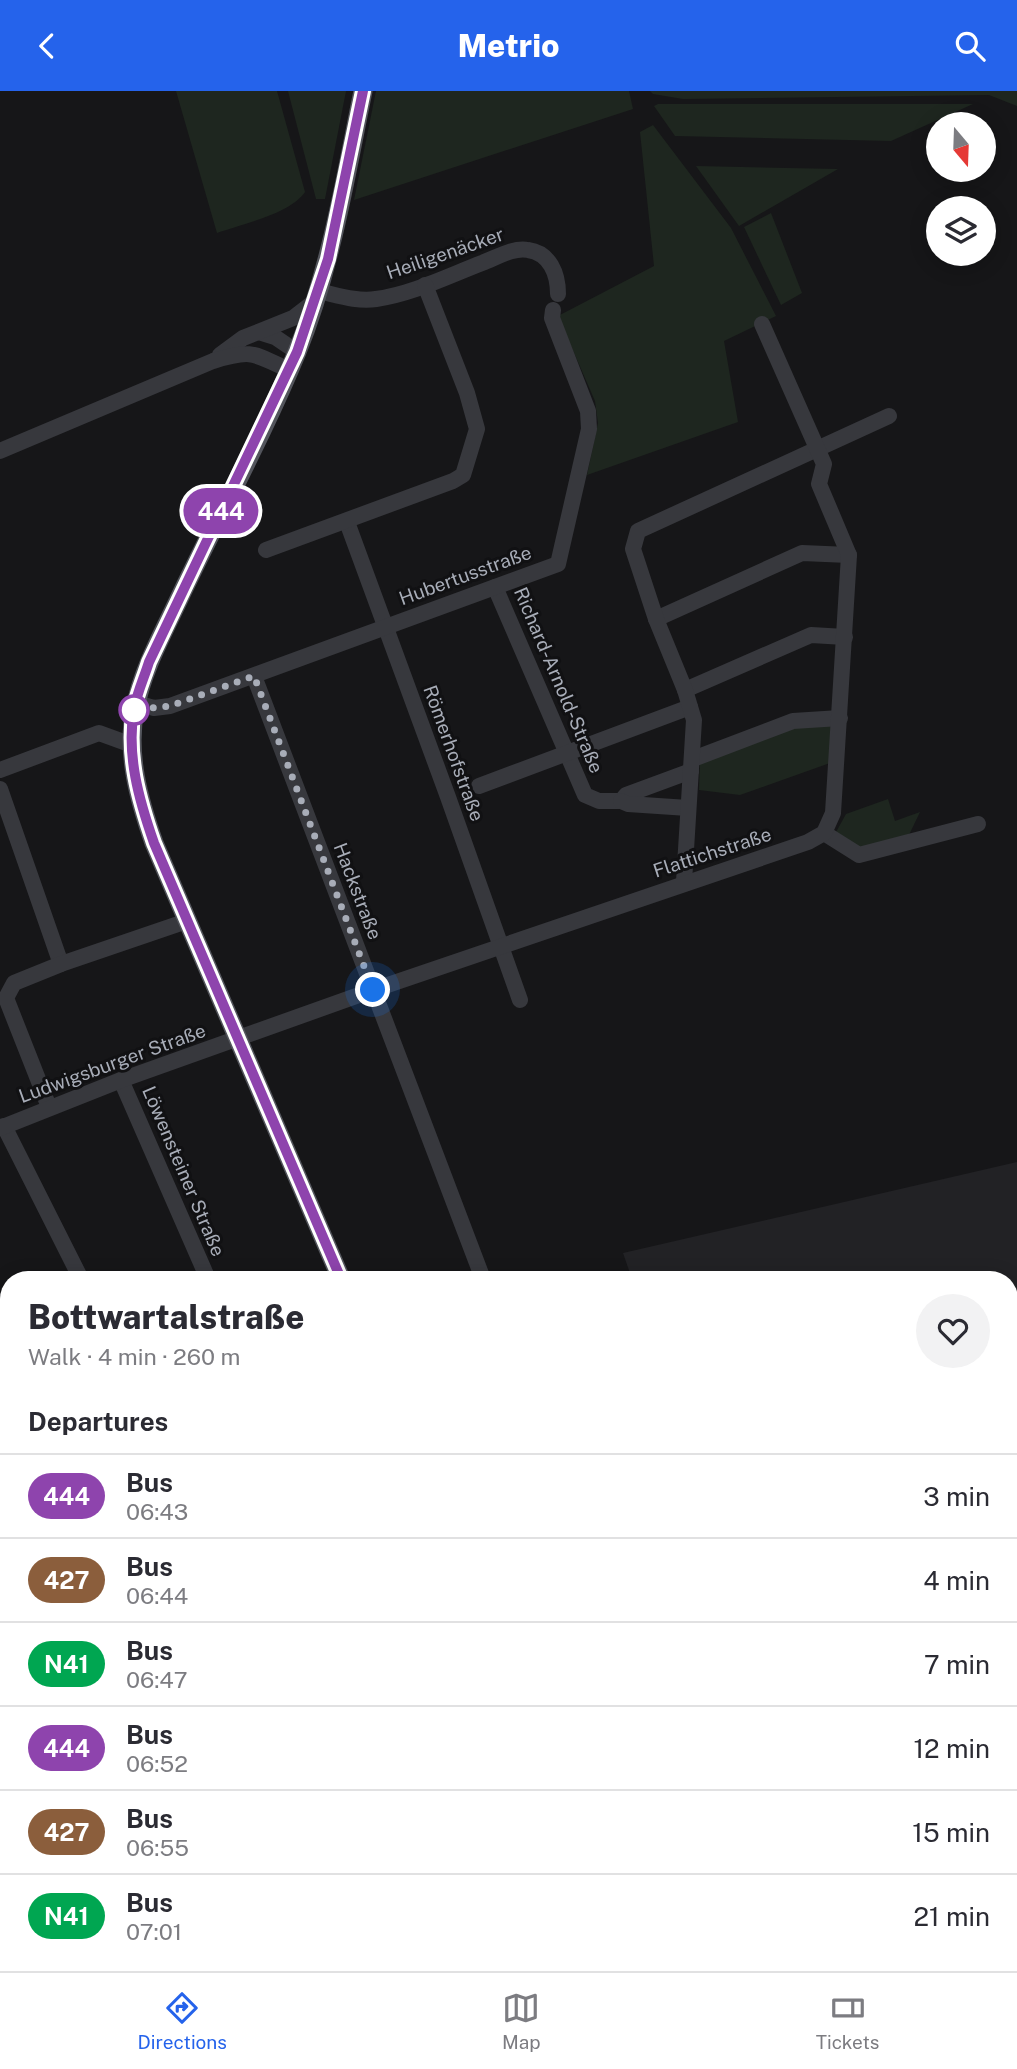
<!DOCTYPE html>
<meta charset="utf-8">
<style>
body{margin:0;font-family:"Public Sans",sans-serif;background:#f2f2f3;color:#2b2b33;height:100vh;display:flex;flex-direction:column;font-size:26px;white-space:nowrap}
*{box-sizing:border-box;margin:0}
p{font-size:23px;color:#7c7c81}
.icon{flex:none;width:38px;height:38px;fill:none;stroke:currentColor;stroke-width:2;stroke-linecap:round;stroke-linejoin:round}
.map{position:relative;flex:1;overflow:hidden}
.drawer{position:absolute;left:0px;top:1180px;width:1018px;height:702px;display:flex;flex-direction:column;background:#fff;border-radius:28px 28px 0 0;box-shadow:0 4px 18px #0003}
.drawer>*{flex:none}
.badge{padding:0 14px;border-radius:23px;font-size:24px;line-height:46px}
.needle{width:46px;rotate:161deg}
.buttons{position:absolute;left:926px;top:21px;display:grid;gap:14px}
.buttons a{display:grid;place-items:center;width:70px;height:70px;border-radius:50%;background:#fff;box-shadow:0 4px 18px #0003;font-size:35px}
.you{position:absolute;width:35px;height:35px;margin:-18px;border:5px solid #fff;border-radius:50%;background:#1a73e8;box-shadow:0 0 0 10px #1a73e833}
.map>.badge{position:absolute;translate:-50% -50%;box-shadow:0 0 0 4px #fff}
h2{padding:0 28px;font-size:26px;line-height:63px}
.round{display:grid;place-items:center;flex:none;width:74px;height:74px;border-radius:37px;background:#f2f2f3}
.overview{display:flex;align-items:center;justify-content:space-between;height:119px;padding:0 28px}
h1{font-size:33px;font-weight:800;line-height:52px}
ul{padding:0;list-style:none}
li{display:flex;align-items:center;gap:21px;height:84px;padding:0 28px;border-top:2px solid #e1e1e2}
li div{flex:1}
li b{display:block;font-size:26px}
li em{font-style:normal}
li .badge{min-width:77px;font-weight:700;text-align:center}
header{display:flex;justify-content:space-between;align-items:center;height:91px;padding:0 28px;background:#2563eb;color:#fff;font-size:32px;font-weight:800}
.tab-bar{display:flex;justify-content:space-around;align-items:center;height:98px;border-top:2px solid #e1e1e2;background:#fff;font-size:19px;color:#7c7c81}
.tab-bar a{display:grid;justify-items:center;gap:4px}
.tab-bar .on{color:#2563eb}
.map>svg:first-child{display:block}
</style>
<header><svg class="icon" aria-label="back" viewBox="0 0 24 24"><path d="M15 5l-7 7 7 7"/></svg>Metrio<svg class="icon" aria-label="search" viewBox="0 0 24 24"><circle cx="10" cy="10" r="6"/><path d="M15 15l6 6"/></svg></header>
<div class="map">
<svg width="1017" height="1880" viewBox="0 0 1017 1880">
<rect width="100%" height="100%" fill="#161618"/>
<path fill="#222225" d="M1017,1071V1476L1010,1478V1188H632L623,1162Z"/>
<g fill="#1e261f">
<path d="M176,0H277L305,101C290,123 242,133 217,142Z"/>
<path d="M288,0H346L325,108H316Z"/>
<path d="M376,0H629L633,18L354,109Z"/>
<path d="M650,0H1017V15L989,4L683,8L653,3Z"/>
<path d="M658,13H973L891,50L675,45L654,15Z"/>
<path d="M653,34L731,137L776,225L724,250L738,331L587,384L598,332L595,310L558,225L654,175L640,41Z"/>
<path d="M696,75L838,78L739,135Z"/>
<path d="M771,122L802,202L781,214L744,136Z"/>
<path d="M795,632H832L830,672L740,704L699,699L700,669Z"/>
<path d="M888,708L895,730L920,721L907,748L856,758L835,743L846,723Z"/>
<path d="M1017,1759V1838L1010,1840V1761Z"/>
<path d="M0,1766L9,1769V1872H375L382,1880H0Z"/>
<path d="M637,1873V1872L722,1873L720,1880H639Z"/>
</g>
<g fill="none" stroke-linecap="round" stroke-linejoin="round">
<g stroke="#37383d" stroke-width="16">
<path d="M318,200C337,204 357,211 376,208C412,203 448,185 482,172C496,167 513,156 528,159C550,162 558,183 558,203"/>
<path d="M259,241L275,246L297,261"/>
<path d="M220,264L243,247L293,227L315,210"/>
<path d="M0,360L213,270C252,258 253,262 289,279"/>
<path d="M347,431L448,706L520,909"/>
<path d="M266,459L453,390L463,384L477,338L467,302L425,194"/>
<path d="M495,496L585,704L599,710H621L626,704L691,680"/>
<path d="M656,528L802,462L849,464"/>
<path d="M254,585L483,1188"/>
<path d="M685,599L811,544L845,546"/>
<path d="M136,612L154,617L170,615L558,473L589,338L588,320L552,227L553,219"/>
<path d="M693,668L793,630L840,627"/>
<path d="M0,679L99,642L132,654"/>
<path d="M479,695L690,616"/>
<path d="M0,698L61,873"/>
<path d="M621,710L628,713L688,717"/>
<path d="M824,742L859,764L978,733"/>
<path d="M684,791L694,629L685,599L656,528L633,458L638,440L889,325"/>
<path d="M121,989L208,1188"/>
<path d="M49,1016L6,907L14,892L61,873L187,830"/>
<path d="M4,1035L81,1188"/>
<path d="M0,1037L121,989L373,899L808,751L824,742L833,722L849,464L819,393L824,373L762,233"/>
<path d="M0,1361L9,1380"/>
<path d="M1010,1576L1017,1574"/>
<path d="M0,1682L9,1679"/>
<path d="M971,1872L973,1880"/>
</g>
<g stroke="#53555c" stroke-width="19">
<path d="M341,1188L154,752C139,709 126,664 135,618C142,580 162,544 178,510C217,427 262,346 297,261C331,177 345,88 363,0"/>
<path d="M619,1872L622,1880"/>
</g>
</g>
<g fill="none" stroke-linecap="round" stroke-linejoin="round">
<g stroke="#fff" stroke-width="16">
<path id="line" d="M341,1188L154,752C139,709 126,664 134,618C137,602 144,587 149,571L297,261L328,168L363,0"/>
</g>
<use href="#line" stroke="#8e44ad" stroke-width="10"/>
<path stroke="#a8adb8" stroke-width="7" stroke-dasharray="0 12.6" d="M134,619L136,612L154,617L170,615L254,585L373,899"/>
</g>
<circle fill="#fff" stroke="#8e44ad" stroke-width="3.5" cx="134" cy="619" r="14"/>
<g text-anchor="middle" stroke-width="6" stroke-linejoin="round" paint-order="stroke">
<g font-size="19" fill="#a8adb8" stroke="#111113">
<text transform="translate(445 162) rotate(-19)" y="7">Heiligenäcker</text>
<text transform="translate(465 484) rotate(-20)" y="7">Hubertusstraße</text>
<text transform="translate(559 589) rotate(67)" y="7">Richard-Arnold-Straße</text>
<text transform="translate(454 662) rotate(70)" y="7">Römerhofstraße</text>
<text transform="translate(712 761) rotate(-18)" y="7">Flattichstraße</text>
<text transform="translate(358 800) rotate(69)" y="7">Hackstraße</text>
<text transform="translate(112 972) rotate(-20)" y="7">Ludwigsburger Straße</text>
<text transform="translate(184 1080) rotate(67)" y="7">Löwensteiner Straße</text>
</g>
</g>
</svg>
<div class="buttons">
<a><svg class="needle" viewBox="-14 -14 28 28"><path d="M0-13l5 13h-10z" fill="#e53935"/><path d="M0 13l5-13h-10z" fill="#7c7c81"/></svg></a>
<a><svg class="icon" aria-label="layers" viewBox="0 0 24 24"><path d="M12 4l9 5-9 5-9-5zM3 14l9 5 9-5"/></svg></a>
</div>
<div class="you" style="left:373px;top:899px"></div>
<b class="badge" style="left:221px;top:420px;background:#8e44ad;color:#fff">444</b>
<section class="drawer">
<div class="overview"><div><h1>Bottwartalstraße</h1><p>Walk · 4 min · 260 m</p></div><a class="round"><svg class="icon" aria-label="heart" viewBox="0 0 24 24"><path d="M12 20l-8-8c-3-5 5-10 8-4 3-6 11-1 8 4z"/></svg></a></div>
<h2>Departures</h2>
<ul>
<li><span class="badge" style="background:#8e44ad;color:#fff">444</span><div><b>Bus</b><p>06:43</p></div><em>3 min</em></li>
<li><span class="badge" style="background:#8b5e3c;color:#fff">427</span><div><b>Bus</b><p>06:44</p></div><em>4 min</em></li>
<li><span class="badge" style="background:#00a651;color:#fff">N41</span><div><b>Bus</b><p>06:47</p></div><em>7 min</em></li>
<li><span class="badge" style="background:#8e44ad;color:#fff">444</span><div><b>Bus</b><p>06:52</p></div><em>12 min</em></li>
<li><span class="badge" style="background:#8b5e3c;color:#fff">427</span><div><b>Bus</b><p>06:55</p></div><em>15 min</em></li>
<li><span class="badge" style="background:#00a651;color:#fff">N41</span><div><b>Bus</b><p>07:01</p></div><em>21 min</em></li>
</ul>
</section>
</div>
<nav class="tab-bar">
<a class="on"><svg class="icon" aria-label="directions" viewBox="0 0 24 24"><path d="M12 3l9 9-9 9-9-9zM9 14v-3h6M13 9l2 2-2 2"/></svg>Directions</a>
<a><svg class="icon" aria-label="map" viewBox="0 0 24 24"><path d="M3 6l6-2 6 2 6-2v14l-6 2-6-2-6 2zM9 4v14M15 6v14"/></svg>Map</a>
<a><svg class="icon" aria-label="tickets" viewBox="0 0 24 24"><path d="M3 7h18v10H3zM15 7v10"/></svg>Tickets</a>
</nav>
